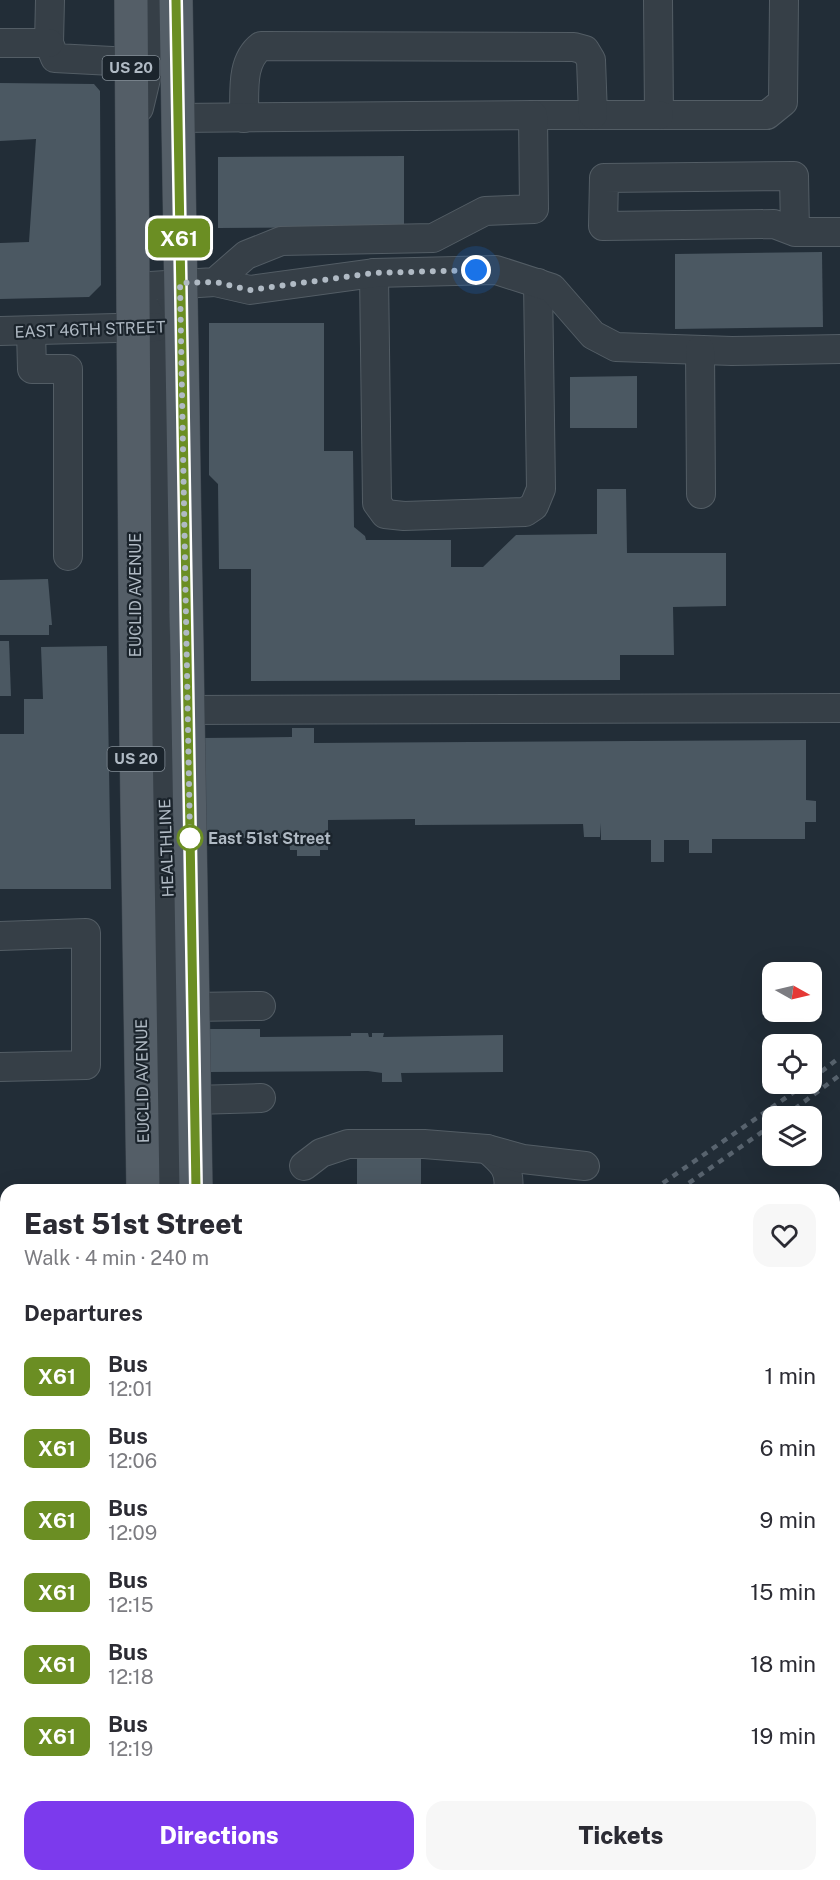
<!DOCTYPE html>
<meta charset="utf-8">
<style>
body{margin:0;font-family:"Public Sans",sans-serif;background:#f7f7f7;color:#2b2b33;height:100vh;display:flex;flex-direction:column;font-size:22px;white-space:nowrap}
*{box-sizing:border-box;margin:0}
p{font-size:20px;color:#7c7c81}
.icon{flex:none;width:33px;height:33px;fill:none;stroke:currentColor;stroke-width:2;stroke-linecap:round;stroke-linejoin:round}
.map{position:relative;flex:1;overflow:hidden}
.sheet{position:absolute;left:0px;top:1184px;width:840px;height:698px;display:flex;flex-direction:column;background:#fff;border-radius:18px 18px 0 0;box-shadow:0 6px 24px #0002}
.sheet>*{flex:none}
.badge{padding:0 12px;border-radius:9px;font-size:21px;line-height:39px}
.needle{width:39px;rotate:98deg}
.fabs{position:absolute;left:762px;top:962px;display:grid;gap:12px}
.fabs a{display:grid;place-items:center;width:60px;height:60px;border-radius:12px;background:#fff;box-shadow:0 6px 24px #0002;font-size:30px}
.you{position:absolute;width:30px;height:30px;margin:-15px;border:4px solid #fff;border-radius:50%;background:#1a73e8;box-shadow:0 0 0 9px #1a73e833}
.map>.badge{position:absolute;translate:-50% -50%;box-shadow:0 0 0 3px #fff}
h2{padding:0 24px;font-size:22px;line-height:54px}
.round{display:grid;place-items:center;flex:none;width:63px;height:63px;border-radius:18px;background:#f7f7f7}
.headline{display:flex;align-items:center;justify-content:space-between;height:102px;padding:0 24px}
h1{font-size:28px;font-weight:800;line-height:45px}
.primary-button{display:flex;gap:12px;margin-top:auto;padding:12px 24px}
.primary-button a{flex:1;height:69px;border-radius:18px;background:#7c3aed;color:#fff;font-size:24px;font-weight:800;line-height:69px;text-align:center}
.primary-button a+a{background:#f7f7f7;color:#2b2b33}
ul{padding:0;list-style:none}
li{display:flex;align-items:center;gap:18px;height:72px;padding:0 24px}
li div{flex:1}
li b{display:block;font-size:22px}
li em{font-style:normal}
li .badge{min-width:66px;font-weight:700;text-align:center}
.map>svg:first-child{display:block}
</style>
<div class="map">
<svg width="840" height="1880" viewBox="0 0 840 1880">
<rect width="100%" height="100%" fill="#222d37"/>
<path fill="#273b3a" d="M6,1647V1875H94V1880H0V1651Z"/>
<g fill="#4b5862">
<path d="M0,83L94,84L100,91L101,285L89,297L0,299V243L29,242L36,139L0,141Z"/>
<path d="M404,156V227L218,228V157Z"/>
<path d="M822,252L823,327L675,329V254Z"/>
<path d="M209,323H324V451H353L354,527L365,536L366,540H451V567H483L516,535L597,534V489H626L627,553H726V606L673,607L674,655H620V680L251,681V569H219L218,484L209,475Z"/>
<path d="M637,376V428H570V377Z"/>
<path d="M48,579L52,625H49V635H0V580Z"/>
<path d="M0,641H9L11,696H0Z"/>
<path d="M107,646L111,889H0V734H24V699H43L41,647Z"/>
<path d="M292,728H314V743L806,740V800L816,801V822H805V839H712V853H689V840H664V862H651V840H601V823L600,837H584L583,824L415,825V819L328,820V850H320V856H297V850H290L289,838H203L202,738L292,737Z"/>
<path d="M206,1029H260V1037L351,1036V1033H368L369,1037H372V1033H384L383,1037L503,1035V1072L401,1073L402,1082H382V1073L368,1071L206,1072Z"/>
<rect x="357" y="1158" width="64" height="32"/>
<path d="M222,1875H241L272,1880H222Z"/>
</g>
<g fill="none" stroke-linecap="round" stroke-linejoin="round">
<g stroke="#535d65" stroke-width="30">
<g id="minor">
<path d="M50,0L49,43L55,58L131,62"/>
<path d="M658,0L659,115H767L783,102L784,0"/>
<path d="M0,43H49"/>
<path d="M139,108L150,62L149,0"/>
<path d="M533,115H659"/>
<path d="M244,118C245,93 240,62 261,46L574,47L585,50L591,60L593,115"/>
<path d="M795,232L794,176L604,178L603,226L774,224L795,232H840"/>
<path d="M374,273L377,503L385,514L404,516L525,512L534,506L541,489L538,283"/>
<path d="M215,282L250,290L374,273L496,270L552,288L593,335L616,347L732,351L840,349"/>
<path d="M164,312L156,327L155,612L170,985V1190"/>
<path d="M156,327L134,287L215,282L246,255L281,241L433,238L485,211L534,209L533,115L177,118"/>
<path d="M0,331L155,327"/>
<path d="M31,331L32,369H68V556"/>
<path d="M700,350L701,494"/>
<path d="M187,710L840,708"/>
<path d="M0,936L86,933V1065L0,1067"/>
<path d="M192,1007L261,1006"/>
<path d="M194,1100L261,1098"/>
<path d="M487,1149C502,1162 511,1169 508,1190"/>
<path d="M304,1166L321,1153L348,1144H424L487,1149L523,1159L585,1166"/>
<path d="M834,1256L840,1255"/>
<path d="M553,1875L588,1880"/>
<path d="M151,1880L152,1875"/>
<path d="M357,1880L358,1875"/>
<path d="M777,1880V1875"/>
</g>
</g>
<g stroke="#3f4851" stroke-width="34">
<g id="major">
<path d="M131,0L136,737L143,1190"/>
<path d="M176,0L196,1190"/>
<path d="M0,1371L6,1372"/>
<path d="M834,1490L840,1491"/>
<path d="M132,1880L133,1875"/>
<path d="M183,1880L184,1875"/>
</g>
</g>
<use href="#minor" stroke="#363f47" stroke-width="28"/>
<use href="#major" stroke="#545e67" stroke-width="33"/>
<g stroke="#58636e" stroke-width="4.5" stroke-dasharray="6 6" stroke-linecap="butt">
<path d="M812,1079L840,1057"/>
<path d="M785,1116L840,1075"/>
<path d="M653,1190L807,1083"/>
<path d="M679,1190L772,1125"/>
<path d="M0,1584L6,1581"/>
<path d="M0,1601L6,1597"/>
</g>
</g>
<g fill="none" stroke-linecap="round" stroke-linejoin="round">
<g stroke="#fff" stroke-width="14">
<path id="line" d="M176,0L196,1190"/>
</g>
<use href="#line" stroke="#6b8e23" stroke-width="9"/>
<path stroke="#b0bac4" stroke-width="6" stroke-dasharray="0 10.8" d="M190,838L180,283L215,282L250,290L374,273L476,270"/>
</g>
<circle fill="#fff" stroke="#6b8e23" stroke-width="3" cx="190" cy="838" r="12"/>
<g text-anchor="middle" stroke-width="4.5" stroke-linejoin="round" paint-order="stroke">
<g fill="#1b242c" stroke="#838d96" stroke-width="1.5">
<rect x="102.5" y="56" width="57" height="24" rx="4.5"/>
<rect x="107.5" y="747" width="57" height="24" rx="4.5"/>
</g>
<g font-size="15" font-weight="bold" fill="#b0bac4">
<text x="131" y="73">US 20</text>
<text x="136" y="764">US 20</text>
</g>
<g font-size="16" fill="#b0bac4" stroke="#1b242c">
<text transform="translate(90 329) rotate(-2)" y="6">EAST 46TH STREET</text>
<text transform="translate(135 595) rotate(-90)" y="6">EUCLID AVENUE</text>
<text transform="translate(166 848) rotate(-92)" y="6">HEALTHLINE</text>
<text transform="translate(142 1081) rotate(-91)" y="6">EUCLID AVENUE</text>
</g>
<g font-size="16" font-weight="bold" fill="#b0bac4" stroke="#1b242c" text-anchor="start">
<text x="208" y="844">East 51st Street</text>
</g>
</g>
</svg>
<div class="fabs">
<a><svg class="needle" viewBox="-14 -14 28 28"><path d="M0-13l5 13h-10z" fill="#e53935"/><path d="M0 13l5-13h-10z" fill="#7c7c81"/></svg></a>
<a><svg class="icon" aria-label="locate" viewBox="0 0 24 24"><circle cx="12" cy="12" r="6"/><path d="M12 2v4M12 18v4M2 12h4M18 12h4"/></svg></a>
<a><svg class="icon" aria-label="layers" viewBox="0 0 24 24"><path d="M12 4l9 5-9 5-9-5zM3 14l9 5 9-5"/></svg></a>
</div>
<div class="you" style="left:476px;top:270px"></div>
<b class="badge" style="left:179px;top:238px;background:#6b8e23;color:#fff">X61</b>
<section class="sheet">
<div class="headline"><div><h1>East 51st Street</h1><p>Walk · 4 min · 240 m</p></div><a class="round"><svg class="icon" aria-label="heart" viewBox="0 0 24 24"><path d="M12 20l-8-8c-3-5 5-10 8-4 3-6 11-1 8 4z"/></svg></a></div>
<h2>Departures</h2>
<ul>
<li><span class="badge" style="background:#6b8e23;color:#fff">X61</span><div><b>Bus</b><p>12:01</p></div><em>1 min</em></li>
<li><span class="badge" style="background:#6b8e23;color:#fff">X61</span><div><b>Bus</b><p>12:06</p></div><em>6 min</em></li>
<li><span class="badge" style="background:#6b8e23;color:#fff">X61</span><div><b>Bus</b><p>12:09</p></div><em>9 min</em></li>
<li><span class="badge" style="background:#6b8e23;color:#fff">X61</span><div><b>Bus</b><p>12:15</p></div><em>15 min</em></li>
<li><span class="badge" style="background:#6b8e23;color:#fff">X61</span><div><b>Bus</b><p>12:18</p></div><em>18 min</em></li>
<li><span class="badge" style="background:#6b8e23;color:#fff">X61</span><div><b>Bus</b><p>12:19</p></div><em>19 min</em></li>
</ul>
<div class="primary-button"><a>Directions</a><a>Tickets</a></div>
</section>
</div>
